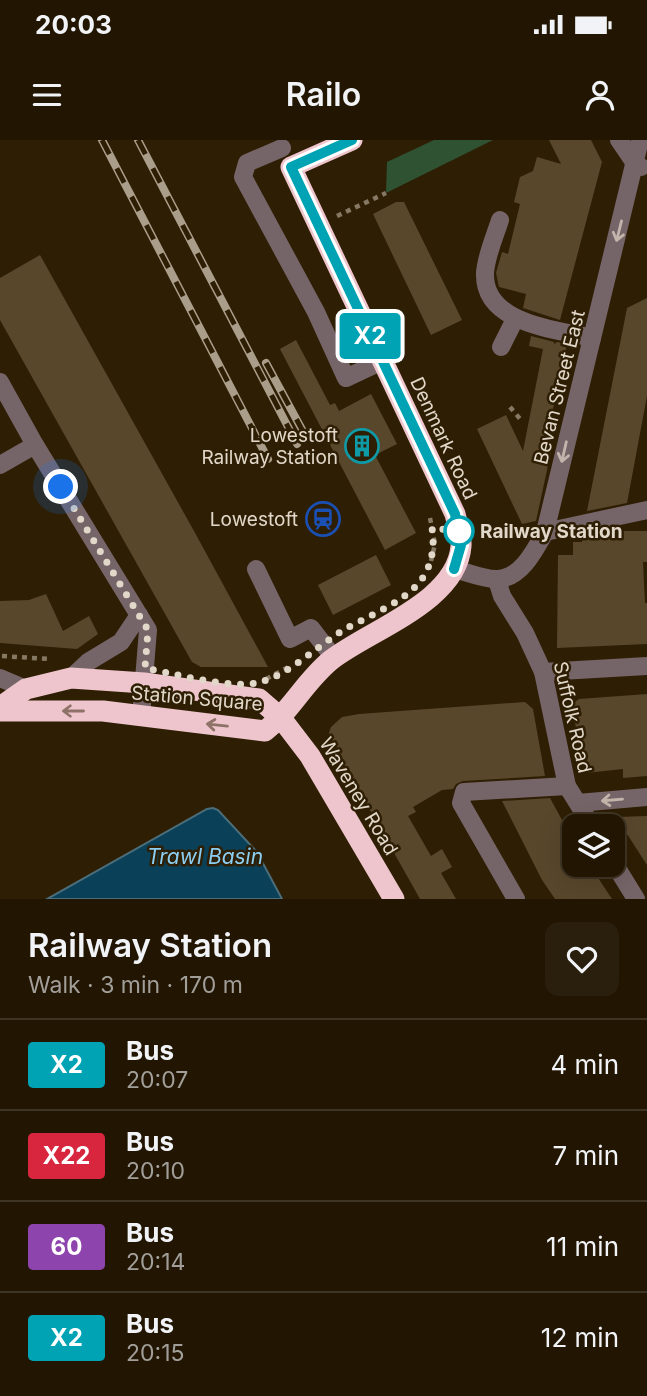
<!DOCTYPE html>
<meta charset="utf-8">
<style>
body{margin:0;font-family:Inter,sans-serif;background:#2a1f0d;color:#f1f3f6;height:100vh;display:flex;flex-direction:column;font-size:26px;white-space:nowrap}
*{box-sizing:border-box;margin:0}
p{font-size:23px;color:#a29f9a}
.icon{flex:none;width:38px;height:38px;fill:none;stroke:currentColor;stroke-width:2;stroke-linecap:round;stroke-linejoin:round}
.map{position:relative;height:759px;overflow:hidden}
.sheet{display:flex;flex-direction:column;background:#221603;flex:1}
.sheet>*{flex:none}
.badge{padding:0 14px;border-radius:5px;font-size:24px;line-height:46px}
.fabs{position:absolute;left:562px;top:674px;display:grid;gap:14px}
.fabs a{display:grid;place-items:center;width:63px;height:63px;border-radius:14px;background:#221603;box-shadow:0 7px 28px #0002,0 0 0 2px #3f3525;font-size:35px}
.you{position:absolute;width:35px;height:35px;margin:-18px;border:5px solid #fff;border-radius:50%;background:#1a73e8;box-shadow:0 0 0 10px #1a73e833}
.map>.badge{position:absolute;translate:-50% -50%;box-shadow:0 0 0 4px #fff}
.round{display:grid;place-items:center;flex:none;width:74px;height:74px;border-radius:14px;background:#2a1f0d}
.summary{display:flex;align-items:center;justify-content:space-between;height:119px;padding:0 28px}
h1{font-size:33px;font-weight:600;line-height:52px}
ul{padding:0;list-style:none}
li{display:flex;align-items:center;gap:21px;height:91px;padding:0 28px;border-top:2px solid #3f3525}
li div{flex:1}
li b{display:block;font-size:26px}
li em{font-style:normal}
li .badge{min-width:77px;font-weight:700;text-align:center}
.status{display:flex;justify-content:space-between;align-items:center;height:49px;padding:0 35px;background:#221603;direction:ltr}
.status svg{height:19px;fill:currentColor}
header{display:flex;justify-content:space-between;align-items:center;height:91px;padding:0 28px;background:#221603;font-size:32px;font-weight:600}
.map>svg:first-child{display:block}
</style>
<div class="status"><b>20:03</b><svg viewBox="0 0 49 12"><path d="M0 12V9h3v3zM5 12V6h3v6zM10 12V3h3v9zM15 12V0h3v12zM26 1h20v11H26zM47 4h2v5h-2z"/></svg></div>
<header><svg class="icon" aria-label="menu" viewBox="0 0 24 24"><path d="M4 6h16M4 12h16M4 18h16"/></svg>Railo<svg class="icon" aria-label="person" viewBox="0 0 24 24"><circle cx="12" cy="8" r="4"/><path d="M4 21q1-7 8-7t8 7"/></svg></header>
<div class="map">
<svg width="647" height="759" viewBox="0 0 647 759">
<rect width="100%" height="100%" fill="#2e1e04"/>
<path fill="#2f5232" d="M434,0H493L386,53L387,22Z"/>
<path fill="#0b4158" stroke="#4c6e7a" stroke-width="2" d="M213,668L218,670L257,712L282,759H47L207,669Z"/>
<g fill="#59472c">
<path d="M549,0H591L602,22L560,180L523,168L526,154L499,147L496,133L502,112L508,114L520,64L514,62L520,37L533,31L537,17L561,24Z"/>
<path d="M396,62H404L462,180L431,195L373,74Z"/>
<path d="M40,115L194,391L268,527H201L192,522L0,180V138Z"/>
<path d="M647,158V256L627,363L587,371L627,168Z"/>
<path d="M531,196L554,202V204L557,202L567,204L545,306L552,307L536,381L522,384L477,289L506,275L523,311L543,209L529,206Z"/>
<path d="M296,200L330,265L335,263L339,271L371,254L397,304L375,315L416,393L385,410L280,209Z"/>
<path d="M622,387L621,391H647V422H643L645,463H647V504L557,508L558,415H573V402H582L583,395Z"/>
<path d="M376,415L391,445L333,475L318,445Z"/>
<path d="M46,454L63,491L89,476L98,494L77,509L0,503V461L29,460Z"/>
<path d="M647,554V636L623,638V629L586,633L571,565L579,559Z"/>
<path d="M525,562L533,569L545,636L463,641L456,644L453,649L442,650L413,667L416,672L408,676L431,716L442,709L452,727L441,733L456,759H420L331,601L329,593L331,587L342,577L359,574Z"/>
<path d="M550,658L574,702V724H589L612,759H555L542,740L502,661Z"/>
<path d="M647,676V725L616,677Z"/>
</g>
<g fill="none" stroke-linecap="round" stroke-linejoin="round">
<g stroke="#867964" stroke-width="4.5" stroke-dasharray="5 5" stroke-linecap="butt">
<path d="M337,76L386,53"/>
<path d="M510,267L521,280"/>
<path d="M430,378L435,404L431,421"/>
<path d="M2,516L49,519"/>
<path d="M266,539L292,525"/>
</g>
<g stroke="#766568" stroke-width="18">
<path d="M619,0L636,25L641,27"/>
<path d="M282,8L247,23L243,37L316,172L346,238L382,221"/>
<path d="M500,80C495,96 486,116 485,133C483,184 556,189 592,198"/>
<path d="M501,207L515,179"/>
<path d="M0,242L35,305L148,490L141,576"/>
<path d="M0,325L35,305"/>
<path d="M545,392L647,370"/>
<path d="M256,429L290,499L311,488L334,518"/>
<path d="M454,429C467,432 485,440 498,439C521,438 535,410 545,392L640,0"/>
<path d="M497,440L502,456L525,493L543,532L567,646L592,686"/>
<path d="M543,532L647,526"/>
<path d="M0,538L26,549"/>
<path d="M71,538L88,522L121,502L139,475"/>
<path d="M578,663L647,657"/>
<path d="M612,720L636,759"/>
<path d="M516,759L461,663L464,652L567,646"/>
</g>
<g stroke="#eec5cc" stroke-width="21">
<path d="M0,567L26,549L71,538L144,543L259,559L281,578L310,616L394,759"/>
<path d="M0,571H103L265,591C291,571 305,541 331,520C369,490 457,462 461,406C462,396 457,383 455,374L291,27L352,0"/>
</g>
<g stroke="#aa9e8b" stroke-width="8">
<g id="rail">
<path d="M102,0L268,319"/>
<path d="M138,0L297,304"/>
<path d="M266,223L306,297"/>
</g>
</g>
<use href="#rail" stroke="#2e1e04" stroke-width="5" stroke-dasharray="16" stroke-linecap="butt"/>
</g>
<defs><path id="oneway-shaft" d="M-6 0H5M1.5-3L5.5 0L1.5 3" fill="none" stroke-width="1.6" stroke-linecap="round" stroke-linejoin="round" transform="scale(1.75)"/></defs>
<g stroke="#c2b6ac">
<use href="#oneway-shaft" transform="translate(619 91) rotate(104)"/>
<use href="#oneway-shaft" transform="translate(564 312) rotate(103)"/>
<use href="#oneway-shaft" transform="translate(612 660) rotate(175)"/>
</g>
<g stroke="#8e7268">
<use href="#oneway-shaft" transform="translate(73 571) rotate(180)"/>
<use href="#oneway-shaft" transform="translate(217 585) rotate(-174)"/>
</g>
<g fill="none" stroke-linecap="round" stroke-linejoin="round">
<g stroke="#fff" stroke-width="16">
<path id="line" d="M352,0L291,27L455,374L461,405L454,429"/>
</g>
<use href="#line" stroke="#00a3b4" stroke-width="10"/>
<path stroke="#e2d8c9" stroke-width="7" stroke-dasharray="0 12.6" d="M61,347L148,490L145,528C176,534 232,550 261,542C291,533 316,507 342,491C367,476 399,465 419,443C432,427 435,407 432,388L459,391"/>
</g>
<defs>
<g id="building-ring" transform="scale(1.75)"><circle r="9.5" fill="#2e1e04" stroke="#0f9aa8" stroke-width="1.5"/><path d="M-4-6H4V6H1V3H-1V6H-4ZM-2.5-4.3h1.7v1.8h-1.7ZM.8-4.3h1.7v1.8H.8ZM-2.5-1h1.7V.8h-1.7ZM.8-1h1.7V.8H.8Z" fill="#0f9aa8"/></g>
<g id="station-ring" transform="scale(1.75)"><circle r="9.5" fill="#2e1e04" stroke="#1a4fb4" stroke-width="1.5"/><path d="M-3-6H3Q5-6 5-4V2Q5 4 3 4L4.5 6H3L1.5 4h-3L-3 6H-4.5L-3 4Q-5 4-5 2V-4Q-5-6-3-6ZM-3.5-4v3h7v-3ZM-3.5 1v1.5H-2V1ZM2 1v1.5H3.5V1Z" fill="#1a4fb4"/></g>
</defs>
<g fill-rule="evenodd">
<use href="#building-ring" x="362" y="306"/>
<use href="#station-ring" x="323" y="379"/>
</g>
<circle fill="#fff" stroke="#00a3b4" stroke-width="3.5" cx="459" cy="391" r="14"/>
<g text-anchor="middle" stroke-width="5" stroke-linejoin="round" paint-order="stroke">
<g font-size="19" fill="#e2d8c9" stroke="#2e1e04">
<text transform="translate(559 247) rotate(-76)" y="7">Bevan Street East</text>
<text transform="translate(444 298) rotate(65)" y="7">Denmark Road</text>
<text transform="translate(197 558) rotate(5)" y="7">Station Square</text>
<text transform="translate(573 577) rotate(77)" y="7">Suffolk Road</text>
<text transform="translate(359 656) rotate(59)" y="7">Waveney Road</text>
</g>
<g font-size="19" fill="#e2d8c9" stroke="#2e1e04" text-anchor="end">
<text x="338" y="302">Lowestoft<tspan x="338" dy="22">Railway Station</tspan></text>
<text x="298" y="386">Lowestoft</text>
</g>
<g font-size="19" font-weight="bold" fill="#e2d8c9" stroke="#2e1e04" text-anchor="start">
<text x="480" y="398">Railway Station</text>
</g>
<g font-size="21" font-style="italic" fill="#8bcef2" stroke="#2e1e04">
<text x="205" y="724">Trawl Basin</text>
</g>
</g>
</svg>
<div class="fabs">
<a><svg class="icon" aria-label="layers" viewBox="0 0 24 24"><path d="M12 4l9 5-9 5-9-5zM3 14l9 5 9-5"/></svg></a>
</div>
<div class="you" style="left:61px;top:347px"></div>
<b class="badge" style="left:370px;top:196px;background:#00a3b4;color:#fff">X2</b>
</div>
<section class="sheet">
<div class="summary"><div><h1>Railway Station</h1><p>Walk · 3 min · 170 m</p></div><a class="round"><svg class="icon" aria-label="heart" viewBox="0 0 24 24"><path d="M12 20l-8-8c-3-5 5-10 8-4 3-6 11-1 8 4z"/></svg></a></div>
<ul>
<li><span class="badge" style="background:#00a3b4;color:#fff">X2</span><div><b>Bus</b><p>20:07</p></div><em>4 min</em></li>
<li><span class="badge" style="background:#d7263d;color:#fff">X22</span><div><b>Bus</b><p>20:10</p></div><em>7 min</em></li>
<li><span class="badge" style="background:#8e44ad;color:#fff">60</span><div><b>Bus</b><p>20:14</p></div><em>11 min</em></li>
<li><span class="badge" style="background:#00a3b4;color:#fff">X2</span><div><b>Bus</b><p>20:15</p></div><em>12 min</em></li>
</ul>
</section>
